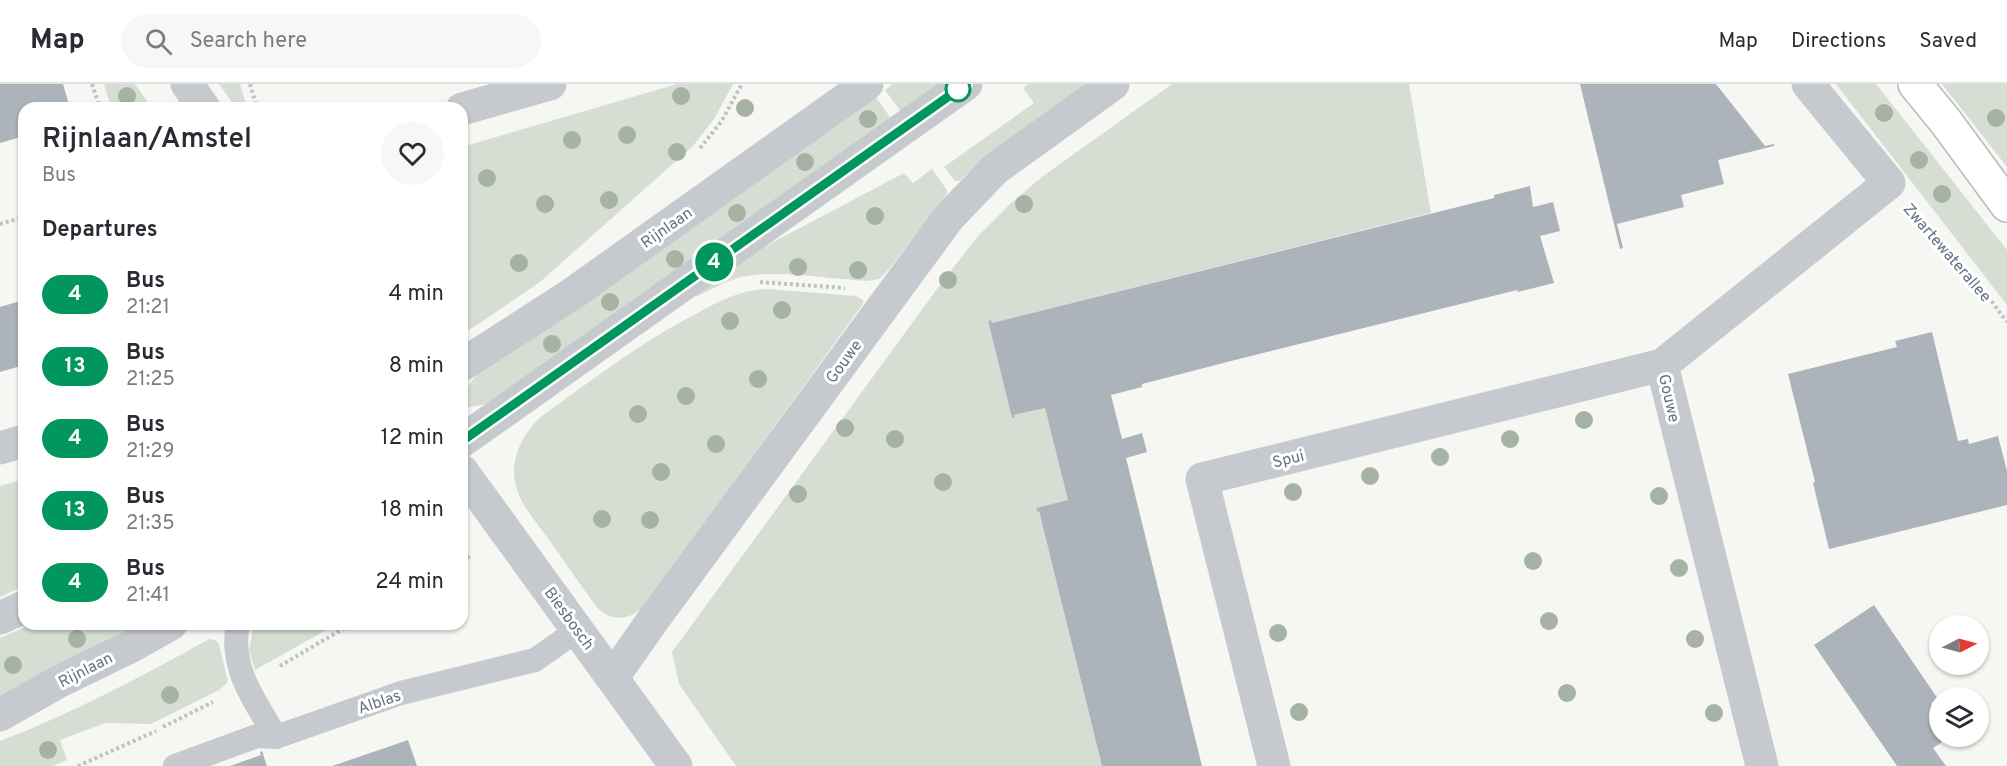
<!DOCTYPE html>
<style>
body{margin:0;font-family:Overpass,sans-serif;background:#f7f7f7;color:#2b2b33;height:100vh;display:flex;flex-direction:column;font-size:22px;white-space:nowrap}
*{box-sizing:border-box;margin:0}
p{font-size:20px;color:#7c7c81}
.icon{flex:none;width:33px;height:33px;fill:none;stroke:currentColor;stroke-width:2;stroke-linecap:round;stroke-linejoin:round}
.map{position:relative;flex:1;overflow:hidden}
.drawer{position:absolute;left:18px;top:18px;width:450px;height:528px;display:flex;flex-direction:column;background:#fff;border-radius:18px;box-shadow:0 2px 4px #0004}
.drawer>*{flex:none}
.badge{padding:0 12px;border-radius:20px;font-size:21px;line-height:39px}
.needle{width:39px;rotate:84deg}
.fabs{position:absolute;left:1929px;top:531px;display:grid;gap:12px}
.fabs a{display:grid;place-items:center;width:60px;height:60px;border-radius:50%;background:#fff;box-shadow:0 2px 4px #0004;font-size:30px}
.map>.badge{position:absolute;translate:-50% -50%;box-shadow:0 0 0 3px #fff}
h2{padding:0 24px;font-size:22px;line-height:54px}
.round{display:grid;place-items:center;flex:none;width:63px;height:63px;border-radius:32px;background:#f7f7f7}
.head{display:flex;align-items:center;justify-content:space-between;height:102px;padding:0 24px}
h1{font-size:28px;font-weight:600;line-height:45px}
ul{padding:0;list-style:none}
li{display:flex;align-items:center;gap:18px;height:72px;padding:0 24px}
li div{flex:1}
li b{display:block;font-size:22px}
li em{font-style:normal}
li .badge{min-width:66px;font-weight:700;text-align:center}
header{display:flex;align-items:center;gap:36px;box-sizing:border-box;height:84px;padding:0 30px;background:#fff;border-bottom:2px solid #e1e1e2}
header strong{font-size:28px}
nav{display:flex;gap:33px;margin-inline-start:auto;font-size:21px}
.search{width:420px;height:54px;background:#f7f7f7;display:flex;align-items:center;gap:15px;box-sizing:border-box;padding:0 21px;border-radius:33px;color:#7c7c81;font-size:22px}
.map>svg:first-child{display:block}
</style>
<header>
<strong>Map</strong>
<div class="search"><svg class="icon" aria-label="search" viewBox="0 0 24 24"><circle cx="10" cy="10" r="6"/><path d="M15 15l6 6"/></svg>Search here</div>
<nav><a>Map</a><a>Directions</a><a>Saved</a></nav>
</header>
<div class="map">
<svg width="2007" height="682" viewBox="0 0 2007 682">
<rect width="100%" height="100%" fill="#f6f7f3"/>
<g fill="#d6ded4">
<path d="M104,0H135L152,24H111Z"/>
<path d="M219,0H240L247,24H236Z"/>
<path d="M677,0H733L714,35L693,62L540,198L474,243L462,249V63Z"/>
<path d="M893,0H942L902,29L885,6Z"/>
<path d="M1029,0H1085L984,74L959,97H955L944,83L1034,19L1023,4Z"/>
<path d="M1172,0H1409L1431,129L992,239L990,236L988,237L1012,334L1015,333L1014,331L1045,324L1068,416L1036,424V427H1039L1102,682H736L679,600L672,568L945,194L979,151L1010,120L1043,92Z"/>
<path d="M1836,0H1876L2007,166V221Z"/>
<path d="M1942,0H2007V83Z"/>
<path d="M875,12L892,36L498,315L482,321L462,324C462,308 470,298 481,286Z"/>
<path d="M932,85L947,106V110L889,185L879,195L867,197C831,195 775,185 741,193C726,197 712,205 698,212H694L760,165L904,89L913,99Z"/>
<path d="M769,205L856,212L863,216V220L644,522C630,536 614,538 598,525C582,503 566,480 550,457C537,439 519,420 515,398C510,374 524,347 542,332C589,298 636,262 688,234C714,220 739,205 769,205Z"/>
<path d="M24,395V502L0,513V402Z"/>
<path d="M32,540H147L0,612V554Z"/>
<path d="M254,540H337L255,586L249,566Z"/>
<path d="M209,555L215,556L219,560L228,598L219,606L151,640L105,639L60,656L67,676L53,682H0V657C73,629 141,593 209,555Z"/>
</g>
<g fill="#acb3ba">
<path d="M0,0H63L70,24H24V52L0,59Z"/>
<path d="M1580,0H1716L1765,62L1774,60V62L1718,76L1724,100L1681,111L1684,123L1617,140L1623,164L1620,165Z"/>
<path d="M1530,102L1533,123L1553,118L1560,147L1540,152L1554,199L1518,208L1517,206L1235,276L1142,300V303L1111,311L1122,355L1142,349L1147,368L1126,374L1202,682H1102L1039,427L1037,428L1036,424L1068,416L1045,324L1014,331L1015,333L1012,334L988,237L991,236L992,239L1494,114V111Z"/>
<path d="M24,216V281L0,288V223Z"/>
<path d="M1932,248L1958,357L1968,355L1969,360L1998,352L2007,387V421L1829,465L1813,399L1815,398L1788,290L1897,263L1895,257Z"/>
<path d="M1874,521L1938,615L1931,619L1940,631V652H1951L1933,664L1946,682H1897L1814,561Z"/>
<path d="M408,656L417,682H332L341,679Z"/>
<path d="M262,667L267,682H230L261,671L260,668Z"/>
</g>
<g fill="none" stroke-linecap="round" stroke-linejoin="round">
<g stroke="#b7babf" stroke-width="36">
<path id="primary" d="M1915,0L1946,38L2007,121"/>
</g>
<g stroke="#bfc1c4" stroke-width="4" stroke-dasharray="3 3" stroke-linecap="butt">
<path d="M92,0L100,24"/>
<path d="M250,0L257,24"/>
<path d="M700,64L721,38L742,0"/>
<path d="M1916,132L1987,211L2007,238"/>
<path d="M0,140L24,133"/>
<path d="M760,198L845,204"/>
<path d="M462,477L472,471"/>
<path d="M280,582L351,540"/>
<path d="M163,643L213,618"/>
<path d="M78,682L156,647"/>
</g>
<g stroke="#c6c9cd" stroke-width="24">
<path d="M238,540C229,584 255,617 276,653"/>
<path d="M175,682L257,652L276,653L401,609L535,576L579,545"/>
</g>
<g stroke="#c6c9cd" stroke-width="33">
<path d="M187,0L204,24"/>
<path d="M462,25L550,0"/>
<path d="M0,364L24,357"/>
<path d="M462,387L676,682"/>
<path d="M613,593L653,536L949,133L995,85L1113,0"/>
<path d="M1274,682L1202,395L1662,281"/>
<path d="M1762,682L1662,281L1889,99L1808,0"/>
</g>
<g stroke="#c6c9cd" stroke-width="33">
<path d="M462,281L572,210L867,0"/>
<path d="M462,357L966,0"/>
<path d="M0,534L24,523"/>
<path d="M0,631L60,597L132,562L171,540"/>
</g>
<use href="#primary" stroke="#fff" stroke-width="33"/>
</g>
<g fill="#a6b3a4">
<circle cx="127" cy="12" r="9"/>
<circle cx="681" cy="12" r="9"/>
<circle cx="745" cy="24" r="9"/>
<circle cx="1884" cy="29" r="9"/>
<circle cx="1996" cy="34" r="9"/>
<circle cx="868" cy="35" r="9"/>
<circle cx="627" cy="51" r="9"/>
<circle cx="572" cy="56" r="9"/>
<circle cx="677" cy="68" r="9"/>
<circle cx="1919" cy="76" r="9"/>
<circle cx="805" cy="78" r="9"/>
<circle cx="487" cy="94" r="9"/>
<circle cx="1942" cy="110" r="9"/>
<circle cx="609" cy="116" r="9"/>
<circle cx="545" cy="120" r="9"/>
<circle cx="1024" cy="120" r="9"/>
<circle cx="737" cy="129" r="9"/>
<circle cx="875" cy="132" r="9"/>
<circle cx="675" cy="175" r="9"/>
<circle cx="519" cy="179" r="9"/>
<circle cx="798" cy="183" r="9"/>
<circle cx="858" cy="186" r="9"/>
<circle cx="948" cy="196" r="9"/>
<circle cx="610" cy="218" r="9"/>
<circle cx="782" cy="226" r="9"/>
<circle cx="730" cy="237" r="9"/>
<circle cx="552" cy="260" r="9"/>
<circle cx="758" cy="295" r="9"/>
<circle cx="686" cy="312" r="9"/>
<circle cx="638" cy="330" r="9"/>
<circle cx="1584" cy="336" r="9"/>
<circle cx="845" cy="344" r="9"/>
<circle cx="895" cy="355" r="9"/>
<circle cx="1510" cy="355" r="9"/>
<circle cx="716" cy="360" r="9"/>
<circle cx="1440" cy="373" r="9"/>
<circle cx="661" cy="388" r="9"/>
<circle cx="1370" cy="392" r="9"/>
<circle cx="943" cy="398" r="9"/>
<circle cx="1293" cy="408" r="9"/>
<circle cx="798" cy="410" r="9"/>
<circle cx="1659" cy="412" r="9"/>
<circle cx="602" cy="435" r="9"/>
<circle cx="650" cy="436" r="9"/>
<circle cx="1533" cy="477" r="9"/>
<circle cx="1679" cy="484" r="9"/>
<circle cx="1549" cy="537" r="9"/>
<circle cx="1278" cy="549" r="9"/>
<circle cx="77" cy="555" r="9"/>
<circle cx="1695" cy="555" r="9"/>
<circle cx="13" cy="581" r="9"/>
<circle cx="1567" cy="609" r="9"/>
<circle cx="170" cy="611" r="9"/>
<circle cx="1299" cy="628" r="9"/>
<circle cx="1714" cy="629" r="9"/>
<circle cx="48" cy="666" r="9"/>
</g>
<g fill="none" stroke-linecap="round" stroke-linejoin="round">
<g stroke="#fff" stroke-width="14">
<path id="line" d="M462,357L966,0"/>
</g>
<use href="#line" stroke="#00965e" stroke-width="9"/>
</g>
<circle fill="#fff" stroke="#00965e" stroke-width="3" cx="958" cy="5" r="12"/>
<g text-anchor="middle" stroke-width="6" stroke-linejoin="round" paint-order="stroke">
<g font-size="16" fill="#637386" stroke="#fff">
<text transform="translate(666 143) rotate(-35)" y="6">Rijnlaan</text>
<text transform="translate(1948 168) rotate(49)" y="6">Zwartewaterallee</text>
<text transform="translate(843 277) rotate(-54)" y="6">Gouwe</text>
<text transform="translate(1670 314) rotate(77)" y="6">Gouwe</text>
<text transform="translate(1288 374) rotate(-14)" y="6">Spui</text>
<text transform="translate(570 534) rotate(54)" y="6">Biesbosch</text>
<text transform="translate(85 585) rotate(-27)" y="6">Rijnlaan</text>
<text transform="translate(379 617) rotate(-19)" y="6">Alblas</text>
</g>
</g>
</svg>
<div class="fabs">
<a><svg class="needle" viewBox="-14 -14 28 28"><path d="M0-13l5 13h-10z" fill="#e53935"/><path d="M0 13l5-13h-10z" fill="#7c7c81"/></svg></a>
<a><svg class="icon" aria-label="layers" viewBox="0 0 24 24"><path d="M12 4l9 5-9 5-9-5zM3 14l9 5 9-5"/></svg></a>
</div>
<b class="badge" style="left:714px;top:178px;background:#00965e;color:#fff">4</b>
<section class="drawer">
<div class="head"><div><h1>Rijnlaan/Amstel</h1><p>Bus</p></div><a class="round"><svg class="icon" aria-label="heart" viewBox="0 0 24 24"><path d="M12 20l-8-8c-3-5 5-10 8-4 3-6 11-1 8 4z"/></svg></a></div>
<h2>Departures</h2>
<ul>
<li><span class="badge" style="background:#00965e;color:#fff">4</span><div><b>Bus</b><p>21:21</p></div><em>4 min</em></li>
<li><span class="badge" style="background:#00965e;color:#fff">13</span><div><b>Bus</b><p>21:25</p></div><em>8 min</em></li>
<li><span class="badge" style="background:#00965e;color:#fff">4</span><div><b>Bus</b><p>21:29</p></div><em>12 min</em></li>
<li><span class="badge" style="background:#00965e;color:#fff">13</span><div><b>Bus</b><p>21:35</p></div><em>18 min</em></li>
<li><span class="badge" style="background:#00965e;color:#fff">4</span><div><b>Bus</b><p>21:41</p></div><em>24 min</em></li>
</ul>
</section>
</div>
